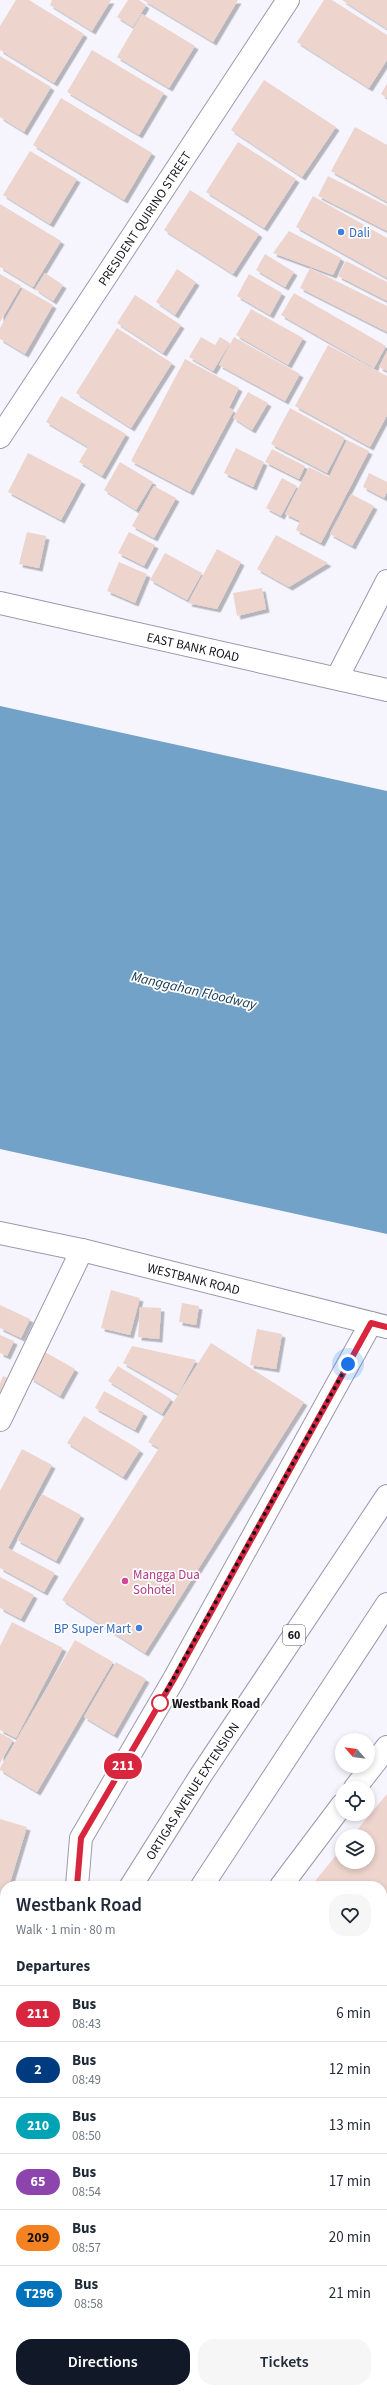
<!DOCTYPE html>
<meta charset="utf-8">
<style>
body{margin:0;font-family:"Source Sans 3",sans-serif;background:#f6f6f7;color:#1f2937;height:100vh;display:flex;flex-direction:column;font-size:15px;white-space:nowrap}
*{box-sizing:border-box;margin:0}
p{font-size:13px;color:#747a83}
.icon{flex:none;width:22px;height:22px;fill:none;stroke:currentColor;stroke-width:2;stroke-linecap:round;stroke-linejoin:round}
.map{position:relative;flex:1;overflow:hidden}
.side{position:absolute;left:0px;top:1881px;width:387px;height:512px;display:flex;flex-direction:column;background:#fff;border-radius:16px 16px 0 0;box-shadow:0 2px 6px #0003}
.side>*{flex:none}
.badge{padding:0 8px;border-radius:13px;font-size:14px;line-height:26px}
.needle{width:26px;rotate:298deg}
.controls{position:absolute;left:335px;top:1733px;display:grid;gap:8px}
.controls a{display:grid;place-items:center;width:40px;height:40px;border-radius:50%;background:#fff;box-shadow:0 2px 6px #0003;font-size:20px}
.you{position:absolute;width:20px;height:20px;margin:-10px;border:3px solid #fff;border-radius:50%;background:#1a73e8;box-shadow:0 0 0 6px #1a73e833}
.map>.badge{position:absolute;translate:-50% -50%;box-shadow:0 0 0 2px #fff}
h2{padding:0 16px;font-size:15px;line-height:36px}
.round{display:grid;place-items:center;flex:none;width:42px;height:42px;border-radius:16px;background:#f6f6f7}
.summary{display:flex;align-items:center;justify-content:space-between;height:68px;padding:0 16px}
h1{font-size:19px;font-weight:600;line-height:30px}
.primary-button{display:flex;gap:8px;margin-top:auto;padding:8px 16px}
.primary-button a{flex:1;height:46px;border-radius:16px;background:#111827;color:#fff;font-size:16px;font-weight:600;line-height:46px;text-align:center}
.primary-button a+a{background:#f6f6f7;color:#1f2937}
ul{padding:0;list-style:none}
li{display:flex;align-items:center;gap:12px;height:56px;padding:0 16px;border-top:1px solid #e0e1e3}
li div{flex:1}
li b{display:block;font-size:15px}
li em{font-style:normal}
li .badge{min-width:44px;font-weight:700;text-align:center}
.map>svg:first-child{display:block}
</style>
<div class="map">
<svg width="387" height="2393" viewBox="0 0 387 2393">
<defs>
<filter id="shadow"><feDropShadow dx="3.5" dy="3.5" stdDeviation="0" flood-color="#0004"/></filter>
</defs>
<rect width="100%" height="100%" fill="#f6f5fe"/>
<path fill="#73a2c9" d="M0,706L387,791V1234L0,1149Z"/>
<g fill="#edd4cd" filter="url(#shadow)">
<path d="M16,0H29L84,34L54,83L0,50V26Z"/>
<path d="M52,0H111L92,31L50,5Z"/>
<path d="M128,0H139L146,5L133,27L117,17Z"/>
<path d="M143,0H238L213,42Z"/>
<path d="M324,0H332L387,35V60L369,88L297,42Z"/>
<path d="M342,0H387V29Z"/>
<path d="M142,14L195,46L169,88L117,57Z"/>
<path d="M92,50L164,93L139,135L67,92Z"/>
<path d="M0,56L51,87L24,132L0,117Z"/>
<path d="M264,80L336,127L302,177L231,130Z"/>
<path d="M387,84V98L381,94Z"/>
<path d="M61,98L152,153L124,200L33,145Z"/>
<path d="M355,127L387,145V202L331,171Z"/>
<path d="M238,142L296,179L264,228L206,192Z"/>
<path d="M30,151L77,179L50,224L3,195Z"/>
<path d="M328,176L387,206V231L318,196Z"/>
<path d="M190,190L259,234L233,274L164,230Z"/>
<path d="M313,196L387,238V278L296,227Z"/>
<path d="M0,204L61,241L33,287L0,267Z"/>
<path d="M289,231L341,258L333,275L273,253Z"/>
<path d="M265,254L294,272L285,287L256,270Z"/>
<path d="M346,261L387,282V301L338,276Z"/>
<path d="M310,268L387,306V332L300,288Z"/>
<path d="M177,269L196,282L175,315L156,302Z"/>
<path d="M45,273L63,285L53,301L35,289Z"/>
<path d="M0,274L21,286L0,322Z"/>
<path d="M249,274L282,293L270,315L237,296Z"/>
<path d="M23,288L53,305L25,354L0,339V328Z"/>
<path d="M294,293L386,346L374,368L281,315Z"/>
<path d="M135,295L181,325L163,353L117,323Z"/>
<path d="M251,309L303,338L288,365L236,335Z"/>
<path d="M117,328L172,363L131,428L76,393Z"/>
<path d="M201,337L215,345L220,337L230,343L213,371L189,357Z"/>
<path d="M234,337L300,374L285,401L219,365Z"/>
<path d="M328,345L387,376V415L370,447L295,406Z"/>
<path d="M387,351V371L379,367Z"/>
<path d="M185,359L239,388L229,408L234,410L190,492L131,461Z"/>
<path d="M248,392L268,403L252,430L233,418Z"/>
<path d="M61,396L126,434L102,476L79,462L88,447L46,422Z"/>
<path d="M290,408L345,438L327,473L271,444Z"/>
<path d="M347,440L369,451L321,543L296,530L300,521L285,514L309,467L329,477Z"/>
<path d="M236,448L264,462L253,487L224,473Z"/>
<path d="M272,449L305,466L299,479L265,462Z"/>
<path d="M28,453L82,481L61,520L8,492Z"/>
<path d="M120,462L153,482L136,510L104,490Z"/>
<path d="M369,473L387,482V492L384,498L363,487Z"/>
<path d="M282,478L297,486L281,516L266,508Z"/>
<path d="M154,486L176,498L154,538L132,526Z"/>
<path d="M351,494L374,506L352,546L330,534Z"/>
<path d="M27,532L46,536L39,568L19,564Z"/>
<path d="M129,532L155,545L144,566L118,553Z"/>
<path d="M276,535L328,563L289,587L257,569Z"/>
<path d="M217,549L241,562L217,609L188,603Z"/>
<path d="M165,553L202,573L187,600L150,580Z"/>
<path d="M119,562L147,574L135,603L107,591Z"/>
<path d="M262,588L266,609L237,616L233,593Z"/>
<path d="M111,1290L140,1298L130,1335L101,1328Z"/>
<path d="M182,1303L199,1306L196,1325L179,1322Z"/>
<path d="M0,1305L30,1319L21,1338L0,1328Z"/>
<path d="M140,1307L161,1308L159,1339L138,1337Z"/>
<path d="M257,1329L282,1334L276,1369L250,1365Z"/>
<path d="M0,1335L14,1341L7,1356L0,1353Z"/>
<path d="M211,1343L304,1402L145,1653L62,1600L159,1448L148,1442Z"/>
<path d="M132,1346L196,1360L178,1394L123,1363Z"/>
<path d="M45,1352L75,1369L60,1396L30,1378Z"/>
<path d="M118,1366L171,1399L162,1414L108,1381Z"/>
<path d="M3,1376L14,1381L0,1400V1383Z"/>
<path d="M104,1391L144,1413L135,1430L95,1408Z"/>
<path d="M84,1416L140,1450L123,1477L67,1443Z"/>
<path d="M22,1449L52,1465L8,1548L55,1573L44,1592L0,1568V1491Z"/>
<path d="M42,1494L81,1515L56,1561L17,1540Z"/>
<path d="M0,1577L34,1595L21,1619L0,1608Z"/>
<path d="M12,1622L63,1648L16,1738L0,1730V1646Z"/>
<path d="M75,1640L113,1662L37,1792L0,1770V1768Z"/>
<path d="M116,1662L146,1679L114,1735L84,1717Z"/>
<path d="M0,1733L13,1740L0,1763Z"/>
<path d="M387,1794V1911L382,1919V1886H311L342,1848V1862H368V1836H352Z"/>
<path d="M0,1819L27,1827L9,1886H5V1900L0,1915Z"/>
<path d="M384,1936L387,1938V1958L382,1956Z"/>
<path d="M382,1959L387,1962V1973L382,1971Z"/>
<path d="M387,1980V2011L382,2009V1990Z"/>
<path d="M382,2010L386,2012L382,2019Z"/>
<path d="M387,2039V2050L382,2048Z"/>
<path d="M382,2053L386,2056L382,2064Z"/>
<path d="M386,2115H387V2134L382,2131V2122Z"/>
<path d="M387,2181V2190L384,2189Z"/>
<path d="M382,2224L387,2225L382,2241Z"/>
<path d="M387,2237V2252L382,2250Z"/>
<path d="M382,2253L387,2255L385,2284L382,2283Z"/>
<path d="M387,2286V2297L384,2296Z"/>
<path d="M5,2318V2332L0,2329Z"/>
<path d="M3,2337L5,2339V2370L0,2367V2342Z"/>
<path d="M386,2341H387V2351H385Z"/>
<path d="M382,2357H387V2383L382,2382Z"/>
<path d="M34,2388H74L71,2393H39Z"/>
<path d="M82,2388H116L113,2393H79Z"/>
<path d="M144,2388H160L169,2393H142Z"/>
<path d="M173,2388H202L199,2393H179Z"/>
<path d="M208,2388H224L232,2393H205Z"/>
<path d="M253,2388H280L277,2393H250Z"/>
<path d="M346,2388H362L369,2391L368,2393H343Z"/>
</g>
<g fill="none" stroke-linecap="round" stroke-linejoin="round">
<g stroke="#9b98ad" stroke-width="24">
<g id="street">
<path id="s1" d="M0,437L288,0"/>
<path d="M0,1420L82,1250"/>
</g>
</g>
<g stroke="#9b98ad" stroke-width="24">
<g id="secondary">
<path id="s2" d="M0,603L387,690"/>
<path d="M337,678L387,581"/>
<path id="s3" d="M0,1233L82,1250L387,1327"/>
</g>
</g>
<g stroke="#9b98ad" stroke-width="24">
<g id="primary">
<path d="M355,1788L387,1747"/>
<path d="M77,1886L81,1838L174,1679L371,1323"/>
<path id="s4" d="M131,1886L201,1775L387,1496"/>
<path d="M202,1886L387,1604"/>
<path d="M281,1886L342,1805"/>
<path d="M0,2095L5,2087"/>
<path d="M0,2196L5,2188"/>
</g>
</g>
<use href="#street" stroke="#fff" stroke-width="22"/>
<use href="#secondary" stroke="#fff" stroke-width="22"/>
<use href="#primary" stroke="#fff" stroke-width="22"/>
</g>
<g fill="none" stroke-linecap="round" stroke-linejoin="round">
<g stroke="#fff" stroke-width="9">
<path id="line" d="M77,1886L81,1838L174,1679L371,1323L387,1327"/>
</g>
<use href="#line" stroke="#d7263d" stroke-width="6"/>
<path stroke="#16151c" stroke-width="4" stroke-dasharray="0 7.2" d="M160,1703L158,1706L348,1364"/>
</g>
<g fill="#3f7fe0" stroke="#fff" stroke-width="1.5">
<circle cx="341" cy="232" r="4"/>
<circle cx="139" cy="1628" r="4"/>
</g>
<circle fill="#d1479c" stroke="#fff" stroke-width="1.5" cx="125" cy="1581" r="4"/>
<circle fill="#fff" stroke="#d7263d" stroke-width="2" cx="160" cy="1703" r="8"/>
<g text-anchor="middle" stroke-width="3.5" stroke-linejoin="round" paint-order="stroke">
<rect fill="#fff" stroke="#5c5b60" stroke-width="1" x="283" y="1625" width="22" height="20" rx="3"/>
<g font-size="12" font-weight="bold" fill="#16151c">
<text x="294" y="1639">60</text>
</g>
<g font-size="13" fill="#16151c" stroke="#fff">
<text dy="5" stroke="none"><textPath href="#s1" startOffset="262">PRESIDENT QUIRINO STREET</textPath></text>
<text dy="5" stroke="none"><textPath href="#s2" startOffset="198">EAST BANK ROAD</textPath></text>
<text dy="5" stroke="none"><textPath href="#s3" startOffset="199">WESTBANK ROAD</textPath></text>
<text dy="5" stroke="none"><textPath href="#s4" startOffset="113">ORTIGAS AVENUE EXTENSION</textPath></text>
</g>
<g font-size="13" fill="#366cbe" stroke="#fff" text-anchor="start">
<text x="349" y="237">Dali</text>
<text x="131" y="1633" text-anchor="end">BP Super Mart</text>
</g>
<g font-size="13" fill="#b23c85" stroke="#fff" text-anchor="start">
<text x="133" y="1579">Mangga Dua<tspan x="133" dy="15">Sohotel</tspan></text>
</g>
<g font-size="13" font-weight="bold" fill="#16151c" stroke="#fff" text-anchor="start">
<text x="172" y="1708">Westbank Road</text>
</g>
<g font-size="14" font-style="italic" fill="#103551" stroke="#fff">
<text transform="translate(194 990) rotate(13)" y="5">Manggahan Floodway</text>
</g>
</g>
</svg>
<div class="controls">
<a><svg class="needle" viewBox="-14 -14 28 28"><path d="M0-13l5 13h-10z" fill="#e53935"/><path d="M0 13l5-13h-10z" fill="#747a83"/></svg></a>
<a><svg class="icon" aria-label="locate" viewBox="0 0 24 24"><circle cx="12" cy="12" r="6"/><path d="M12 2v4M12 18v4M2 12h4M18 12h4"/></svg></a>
<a><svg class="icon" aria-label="layers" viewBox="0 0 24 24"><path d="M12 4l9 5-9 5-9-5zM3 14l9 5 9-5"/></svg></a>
</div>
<div class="you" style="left:348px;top:1364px"></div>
<b class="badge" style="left:123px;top:1766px;background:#d7263d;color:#fff">211</b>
<section class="side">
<div class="summary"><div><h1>Westbank Road</h1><p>Walk · 1 min · 80 m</p></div><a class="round"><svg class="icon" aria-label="heart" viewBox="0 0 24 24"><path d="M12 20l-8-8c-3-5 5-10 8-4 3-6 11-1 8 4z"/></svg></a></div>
<h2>Departures</h2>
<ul>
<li><span class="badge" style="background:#d7263d;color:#fff">211</span><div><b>Bus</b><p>08:43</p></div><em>6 min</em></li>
<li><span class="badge" style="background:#003b80;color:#fff">2</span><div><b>Bus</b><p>08:49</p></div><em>12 min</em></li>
<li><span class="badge" style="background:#00a3b4;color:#fff">210</span><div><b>Bus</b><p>08:50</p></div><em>13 min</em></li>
<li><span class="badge" style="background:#8e44ad;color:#fff">65</span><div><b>Bus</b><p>08:54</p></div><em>17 min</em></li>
<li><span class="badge" style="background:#f58220;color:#111">209</span><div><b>Bus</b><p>08:57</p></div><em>20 min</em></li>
<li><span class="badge" style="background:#0072bc;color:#fff">T296</span><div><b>Bus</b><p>08:58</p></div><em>21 min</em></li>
</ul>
<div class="primary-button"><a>Directions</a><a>Tickets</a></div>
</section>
</div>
